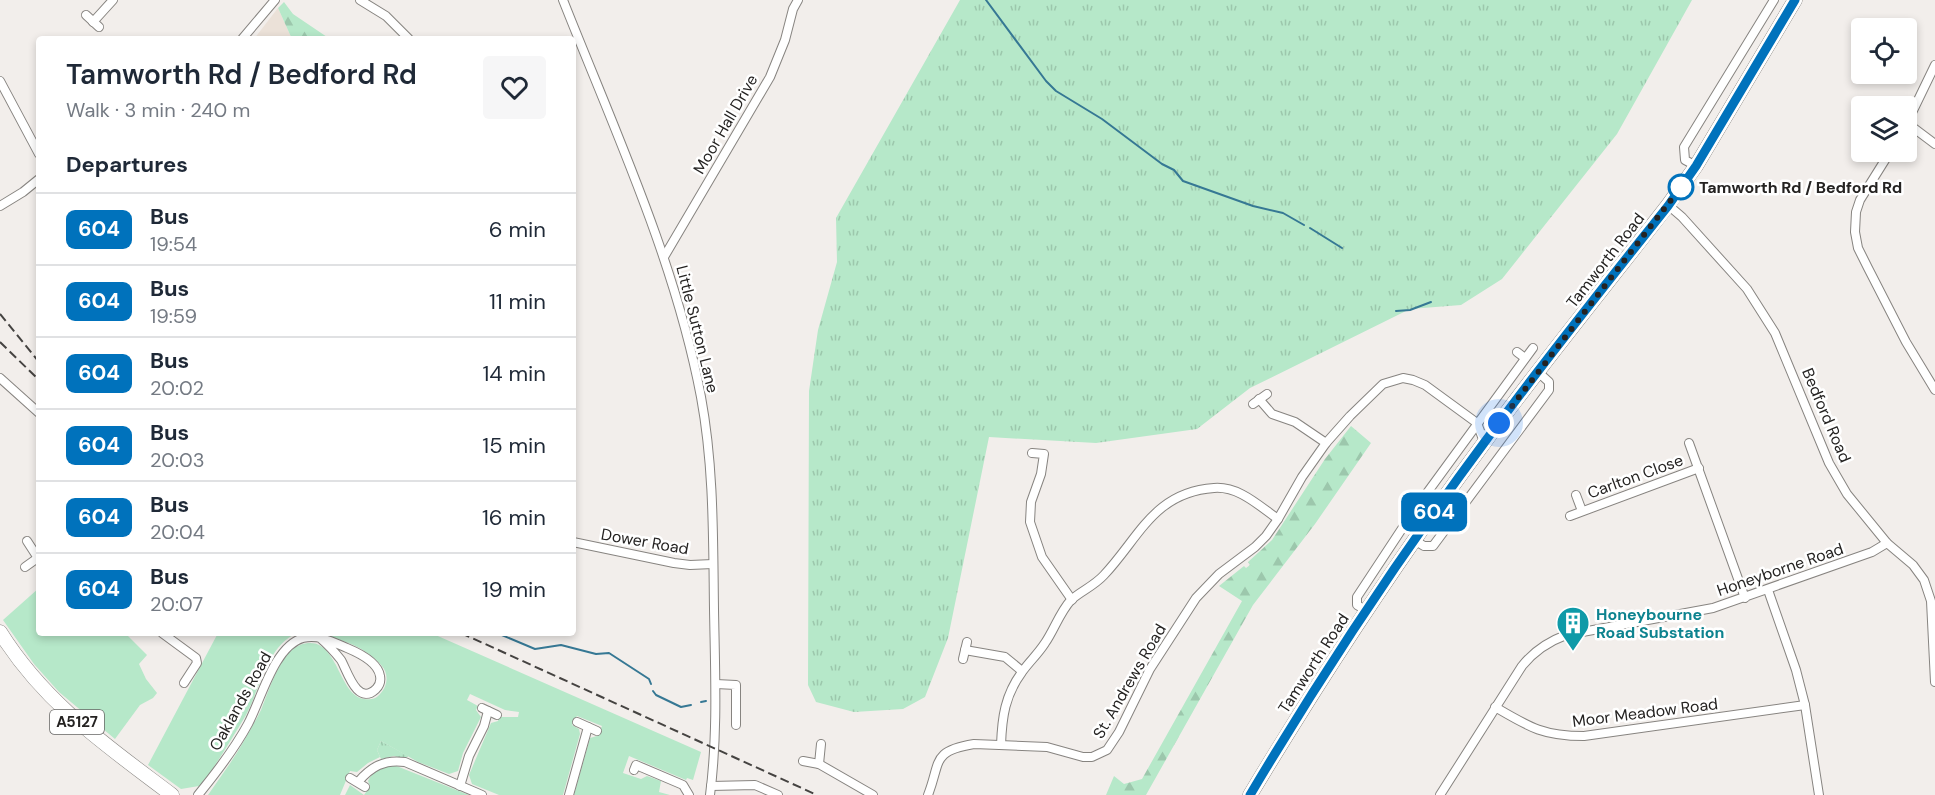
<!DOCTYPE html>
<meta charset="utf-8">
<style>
body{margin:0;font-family:"DM Sans",sans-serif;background:#f6f6f7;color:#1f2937;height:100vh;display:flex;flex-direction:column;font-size:22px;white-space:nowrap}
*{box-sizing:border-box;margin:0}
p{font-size:20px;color:#747a83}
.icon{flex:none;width:33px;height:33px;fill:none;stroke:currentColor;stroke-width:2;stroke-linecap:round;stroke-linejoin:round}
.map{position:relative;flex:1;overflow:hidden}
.side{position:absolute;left:36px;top:36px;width:540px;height:600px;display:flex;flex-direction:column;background:#fff;border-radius:6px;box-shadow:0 3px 9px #0003}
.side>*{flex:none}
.badge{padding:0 12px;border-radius:9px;font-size:21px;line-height:39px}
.tools{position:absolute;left:1851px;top:18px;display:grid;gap:12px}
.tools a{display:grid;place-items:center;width:66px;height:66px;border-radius:6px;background:#fff;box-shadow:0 3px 9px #0003;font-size:30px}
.you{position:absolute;width:30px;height:30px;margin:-15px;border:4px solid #fff;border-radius:50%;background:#1a73e8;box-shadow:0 0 0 9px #1a73e833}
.map>.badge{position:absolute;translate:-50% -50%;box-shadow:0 0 0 3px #fff}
h2{padding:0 30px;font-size:22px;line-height:54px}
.round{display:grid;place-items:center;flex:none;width:63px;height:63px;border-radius:6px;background:#f6f6f7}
.headline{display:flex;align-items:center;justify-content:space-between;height:102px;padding:0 30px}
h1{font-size:28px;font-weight:600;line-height:45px}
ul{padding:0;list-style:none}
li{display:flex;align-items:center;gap:18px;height:72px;padding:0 30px;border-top:2px solid #e0e1e3}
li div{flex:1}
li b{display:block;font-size:22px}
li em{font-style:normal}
li .badge{min-width:66px;font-weight:700;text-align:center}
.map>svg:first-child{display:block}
</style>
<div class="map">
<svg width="1935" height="795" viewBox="0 0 1935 795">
<defs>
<pattern id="grass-tufts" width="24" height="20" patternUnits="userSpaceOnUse" patternTransform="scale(1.5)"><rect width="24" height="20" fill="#b6e8c9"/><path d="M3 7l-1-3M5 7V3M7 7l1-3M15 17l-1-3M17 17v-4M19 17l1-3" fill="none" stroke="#9cc7ac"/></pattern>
<pattern id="forest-firs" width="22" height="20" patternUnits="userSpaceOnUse" patternTransform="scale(1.5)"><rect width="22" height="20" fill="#b6e8c9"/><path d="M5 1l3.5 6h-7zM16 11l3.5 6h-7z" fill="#9cc7ac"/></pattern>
</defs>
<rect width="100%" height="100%" fill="#f2eeeb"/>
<path fill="#ebe1d8" d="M278,8L292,39H254Z"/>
<g fill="url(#grass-tufts)">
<path d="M960,0H1692L1617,134L1502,279L1461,305L1410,309L1250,388L1197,429L1096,443L989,437L948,638L925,697L903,709L854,712L816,702L808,685L809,391L818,330L837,262L836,218Z"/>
<path d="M381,741L408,756L405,759L394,756L381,759L377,750Z"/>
</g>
<g fill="url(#forest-firs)">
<path d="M284,2L293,14L330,39H292L278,8Z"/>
<path d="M1351,426L1371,443L1315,524L1253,605L1146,795H1106L1114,776L1124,784L1142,779L1242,601L1219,586L1244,566L1246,568L1250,565L1248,562L1272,540L1325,459Z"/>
</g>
<g fill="#b6e8c9">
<path d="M39,588V633H125L147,655L139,664L146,679L157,693L153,698L140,705L115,739L59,692L34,664L3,620Z"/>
<path d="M218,633H297C267,646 260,689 246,715C233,737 220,758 206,779L199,786L181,789L148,765Z"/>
<path d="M317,633H431L701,752L693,780L687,778L686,780L629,756L623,773L641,779L647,776L661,781L659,792L670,795H574L590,738L597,736L602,726L577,716L572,725L579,729L580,734L563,795H499L472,784L469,775L491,723L498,721L499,717H518L519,712L505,710L470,694L467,700L478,706L476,710L481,717L463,753L458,771L449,774L418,762L381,741L377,750L380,757L368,763L357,772L350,771L340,795H208C219,779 231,763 241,746C248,734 255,722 261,710C269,691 280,652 300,645C338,631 337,695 364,699C370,700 376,699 380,694C388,686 389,673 381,665C364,646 342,640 317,633Z"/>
<path d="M394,765L469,795H345L350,785L364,795L370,786L368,781C372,771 384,767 394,765Z"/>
</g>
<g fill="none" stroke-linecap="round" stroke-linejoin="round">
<g stroke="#367894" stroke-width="2">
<path d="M986,0L1046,81L1056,91L1102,119L1162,164L1174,170L1183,181L1253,206L1283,213L1304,225"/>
<path d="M1310,228L1342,248"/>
<path d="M1396,311L1410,310L1431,302"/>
<path d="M497,633L535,649L561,645L596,654L609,653L649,679L651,684"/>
<path d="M653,691L656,695L681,707L691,705"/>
<path d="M701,702L706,701"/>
</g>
<g stroke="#878480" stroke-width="10">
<g id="minor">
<path d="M360,0L386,16L409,39"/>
<path d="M563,0C614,129 675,260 701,397C714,467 713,538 714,609C715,671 718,734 710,795"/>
<path d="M86,15L99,27"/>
<path d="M93,22L113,0"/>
<path d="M242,39L275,0"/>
<path d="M0,81L39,154"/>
<path d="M1907,123L1935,144"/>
<path d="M1906,125L1935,65"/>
<path d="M1890,152L1860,200L1856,212L1855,232L1858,248L1868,268L1906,342L1935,390"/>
<path d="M1696,166L1685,160L1684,147L1774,0"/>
<path d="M1668,205L1682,217L1747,289L1775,333L1829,463L1847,494L1887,543L1913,565L1924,580L1931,601L1935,682"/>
<path d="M0,206L23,192L39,179"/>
<path d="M664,257L770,77L785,40L793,9L798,0"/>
<path d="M1517,352L1525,358"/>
<path d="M0,378L39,413"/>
<path d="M1259,399L1272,414L1295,422L1326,443"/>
<path d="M1253,404L1267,394"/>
<path d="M1689,443L1745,598"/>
<path d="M1032,453L1044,454L1041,474L1031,502L1030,522L1042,557L1072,600"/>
<path d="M1576,495L1582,511"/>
<path d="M1570,516L1699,468"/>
<path d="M1414,540L1424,546H1433L1549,390V382L1538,372"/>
<path d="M27,541L38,558"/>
<path d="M573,542L674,563L690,565L713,564"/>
<path d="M25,567L39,557"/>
<path d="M1768,590L1796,670L1805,705L1819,795"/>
<path d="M1367,611L1357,605V597L1413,512L1533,348"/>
<path d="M162,633L196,658L197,663L184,683"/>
<path d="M965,650L1005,657L1022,671"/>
<path d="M963,659L967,642"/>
<path d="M716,684L736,685V725"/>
<path d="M1495,707C1529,727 1543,736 1584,736L1805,705"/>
<path d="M482,708L497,715"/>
<path d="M577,722L597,731"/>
<path d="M1001,745C1002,717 1005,695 1022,672C1029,662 1038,654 1045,643C1054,630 1060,612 1071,600C1081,591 1094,586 1104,575C1139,538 1154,492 1214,488C1239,486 1259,506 1278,519"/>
<path d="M803,761L819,764L873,795"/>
<path d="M819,764L821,744"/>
<path d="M634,770L636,765L683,785L689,795"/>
<path d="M350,778L365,787"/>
<path d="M358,782C371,767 384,759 405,762L482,795"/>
<path d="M460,786L469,756L484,726L488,711"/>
<path d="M711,786L755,785L778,795"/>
<path d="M198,795C216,773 234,750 248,724C261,700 274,646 303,638C318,634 333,642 347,648C359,653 378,662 380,676C381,681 379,686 376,689C357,707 347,670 341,660C334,651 327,644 319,637"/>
<path d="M569,795L588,727"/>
<path d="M928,795C941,762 931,751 974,744L1047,747L1083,757H1092L1107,750L1119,732L1150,669L1196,598L1219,574L1255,547L1266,536L1278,519L1302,477L1326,443L1350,416L1383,384L1403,378L1413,380L1425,385L1477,423L1484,442"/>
<path d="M1440,795L1522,666C1534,651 1547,642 1566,635L1713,608L1872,552L1887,543"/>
</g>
</g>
<g stroke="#878480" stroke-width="15">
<g id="primary">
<path d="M0,632C45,704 106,745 172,795"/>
<path d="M1250,795C1323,674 1400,556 1484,443C1543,362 1607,284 1668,205L1696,166L1795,0"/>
</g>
</g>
<use href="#minor" stroke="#fff" stroke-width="8"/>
<use href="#primary" stroke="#fff" stroke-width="14"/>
<g stroke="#454341" stroke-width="2" stroke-dasharray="9 4.5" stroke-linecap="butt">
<path d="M0,314L39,362"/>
<path d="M0,342L39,380"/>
<path d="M461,633L817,795"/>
</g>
</g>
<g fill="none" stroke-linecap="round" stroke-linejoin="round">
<g stroke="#fff" stroke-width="14">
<path id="line" d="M1250,795C1322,674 1400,556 1484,443C1543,362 1606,284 1668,206L1696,166L1795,0"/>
</g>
<use href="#line" stroke="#0072bc" stroke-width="9"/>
<path stroke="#252322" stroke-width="6" stroke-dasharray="0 10.8" d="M1499,423L1681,187"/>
</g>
<defs>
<g id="building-pin" transform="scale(1.725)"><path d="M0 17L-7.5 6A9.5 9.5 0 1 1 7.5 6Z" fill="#0f9aa8" stroke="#fff"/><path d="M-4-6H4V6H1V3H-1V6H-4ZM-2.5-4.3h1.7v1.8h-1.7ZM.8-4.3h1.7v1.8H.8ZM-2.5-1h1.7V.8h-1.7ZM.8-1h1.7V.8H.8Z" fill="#fff"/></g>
</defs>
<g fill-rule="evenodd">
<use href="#building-pin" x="1573" y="623"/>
</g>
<circle fill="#fff" stroke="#0072bc" stroke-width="3" cx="1681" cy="187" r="12"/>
<g text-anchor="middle" stroke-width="5" stroke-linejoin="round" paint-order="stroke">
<rect fill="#fff" stroke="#666564" stroke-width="1.5" x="50" y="710" width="54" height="24" rx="4.5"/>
<g font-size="15" font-weight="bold" fill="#252322">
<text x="77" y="727">A5127</text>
</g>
<g font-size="16" fill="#252322" stroke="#fff">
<text transform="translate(725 124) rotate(-60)" y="6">Moor Hall Drive</text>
<text transform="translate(1605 260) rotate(-52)" y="6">Tamworth Road</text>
<text transform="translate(698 329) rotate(76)" y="6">Little Sutton Lane</text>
<text transform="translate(1827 415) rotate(67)" y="6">Bedford Road</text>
<text transform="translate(1635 476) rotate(-20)" y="6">Carlton Close</text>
<text transform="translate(645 541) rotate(10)" y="6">Dower Road</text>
<text transform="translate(1780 569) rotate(-19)" y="6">Honeyborne Road</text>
<text transform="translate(1313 663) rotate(-57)" y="6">Tamworth Road</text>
<text transform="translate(1129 681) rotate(-60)" y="6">St. Andrews Road</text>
<text transform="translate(240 701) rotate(-61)" y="6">Oaklands Road</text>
<text transform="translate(1645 712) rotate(-7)" y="6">Moor Meadow Road</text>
</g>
<g font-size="16" font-weight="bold" fill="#252322" stroke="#fff" text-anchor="start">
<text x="1699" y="193">Tamworth Rd / Bedford Rd</text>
</g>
<g font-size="16" font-weight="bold" fill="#0d838f" stroke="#fff" text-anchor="start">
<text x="1596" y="620">Honeybourne<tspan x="1596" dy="18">Road Substation</tspan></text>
</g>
</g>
</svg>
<div class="tools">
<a><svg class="icon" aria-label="locate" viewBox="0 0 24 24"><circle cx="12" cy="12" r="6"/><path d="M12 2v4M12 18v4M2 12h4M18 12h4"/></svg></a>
<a><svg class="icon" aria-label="layers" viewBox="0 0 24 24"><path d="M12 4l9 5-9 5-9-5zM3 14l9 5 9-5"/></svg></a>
</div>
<div class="you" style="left:1499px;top:423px"></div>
<b class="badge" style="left:1434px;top:512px;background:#0072bc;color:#fff">604</b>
<section class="side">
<div class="headline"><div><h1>Tamworth Rd / Bedford Rd</h1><p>Walk · 3 min · 240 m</p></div><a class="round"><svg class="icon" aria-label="heart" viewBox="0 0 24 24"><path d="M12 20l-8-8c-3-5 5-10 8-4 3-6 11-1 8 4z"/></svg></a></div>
<h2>Departures</h2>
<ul>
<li><span class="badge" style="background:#0072bc;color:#fff">604</span><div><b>Bus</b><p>19:54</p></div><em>6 min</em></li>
<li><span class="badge" style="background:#0072bc;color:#fff">604</span><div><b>Bus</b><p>19:59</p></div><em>11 min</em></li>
<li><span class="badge" style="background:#0072bc;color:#fff">604</span><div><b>Bus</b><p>20:02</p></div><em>14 min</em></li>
<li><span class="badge" style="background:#0072bc;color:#fff">604</span><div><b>Bus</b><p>20:03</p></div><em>15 min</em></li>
<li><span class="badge" style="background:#0072bc;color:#fff">604</span><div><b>Bus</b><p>20:04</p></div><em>16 min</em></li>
<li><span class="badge" style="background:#0072bc;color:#fff">604</span><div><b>Bus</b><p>20:07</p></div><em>19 min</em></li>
</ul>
</section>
</div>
